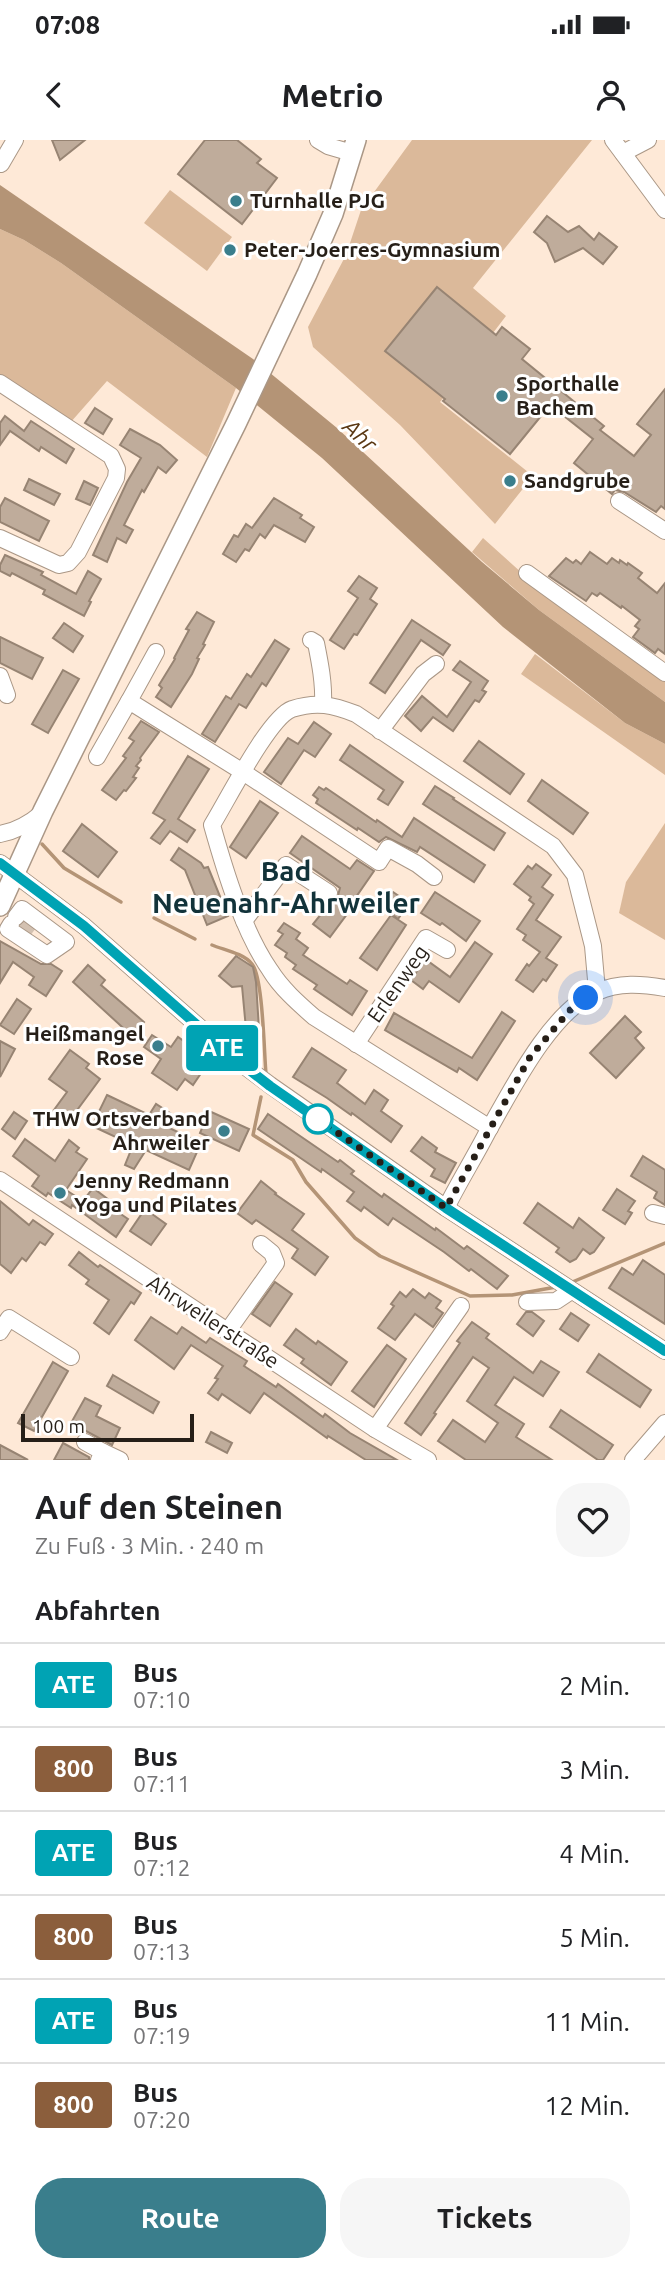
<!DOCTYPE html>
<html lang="de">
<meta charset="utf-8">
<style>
body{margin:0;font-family:Ubuntu,sans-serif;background:#f6f6f6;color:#202124;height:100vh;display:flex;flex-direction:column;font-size:26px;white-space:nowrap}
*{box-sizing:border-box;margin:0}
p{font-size:23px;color:#757577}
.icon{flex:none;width:38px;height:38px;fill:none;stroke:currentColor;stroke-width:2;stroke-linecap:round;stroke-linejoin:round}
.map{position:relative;height:1320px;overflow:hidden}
.drawer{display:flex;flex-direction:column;background:#fff;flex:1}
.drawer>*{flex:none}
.badge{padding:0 14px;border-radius:5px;font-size:24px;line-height:46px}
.scale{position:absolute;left:21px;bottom:18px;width:173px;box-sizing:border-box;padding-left:7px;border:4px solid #261f18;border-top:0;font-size:19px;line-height:24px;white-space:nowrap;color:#261f18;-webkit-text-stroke:5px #fff;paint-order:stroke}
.you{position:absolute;width:35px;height:35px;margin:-18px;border:5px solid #fff;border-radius:50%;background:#1a73e8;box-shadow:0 0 0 10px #1a73e833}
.map>.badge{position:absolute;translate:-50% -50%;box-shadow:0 0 0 4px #fff}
h2{padding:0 35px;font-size:26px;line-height:63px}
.round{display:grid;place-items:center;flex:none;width:74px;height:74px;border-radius:28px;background:#f6f6f6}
.headline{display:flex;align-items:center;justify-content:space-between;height:119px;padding:0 35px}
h1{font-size:33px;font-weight:600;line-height:52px}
.cta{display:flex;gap:14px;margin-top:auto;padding:14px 35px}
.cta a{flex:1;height:80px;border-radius:28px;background:#3a7e8c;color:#fff;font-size:28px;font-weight:600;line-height:80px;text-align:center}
.cta a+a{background:#f6f6f6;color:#202124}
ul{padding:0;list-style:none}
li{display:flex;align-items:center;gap:21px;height:84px;padding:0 35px;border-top:2px solid #e0e0e0}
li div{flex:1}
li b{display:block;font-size:26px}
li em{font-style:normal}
li .badge{min-width:77px;font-weight:700;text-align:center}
.status{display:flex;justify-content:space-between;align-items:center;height:49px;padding:0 35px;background:#fff;direction:ltr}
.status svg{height:19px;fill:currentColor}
header{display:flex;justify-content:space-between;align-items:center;height:91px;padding:0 35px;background:#fff;font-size:32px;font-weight:600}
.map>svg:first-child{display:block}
</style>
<div class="status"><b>07:08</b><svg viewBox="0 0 49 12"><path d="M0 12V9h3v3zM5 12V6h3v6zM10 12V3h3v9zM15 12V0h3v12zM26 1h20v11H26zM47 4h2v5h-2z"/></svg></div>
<header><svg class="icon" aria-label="back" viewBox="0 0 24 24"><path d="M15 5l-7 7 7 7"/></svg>Metrio<svg class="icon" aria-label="person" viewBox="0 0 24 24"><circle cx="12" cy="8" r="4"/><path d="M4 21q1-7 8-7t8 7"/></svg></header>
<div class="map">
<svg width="665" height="1320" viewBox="0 0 665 1320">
<rect width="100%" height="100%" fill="#fee9d7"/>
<g fill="#dbb99a">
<path d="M412,0H592L473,148L506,176L440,262L533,336L495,384L400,285L313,207L308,187L346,115L361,70Z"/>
<path d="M170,50L232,97L207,131L144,83Z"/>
<path d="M0,89L24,100L61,123L236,248L207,317L107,241L70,283L0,236Z"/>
<path d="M483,398L523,434L665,538V562L539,470L472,412Z"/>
<path d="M535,514L625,583L665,604V635L521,534Z"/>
<path d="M665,683V800L619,773L626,742Z"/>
</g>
<path fill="#b49476" d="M0,45L253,219L337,288L482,422L539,470L665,562V604L625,583L503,487L322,318L236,248L61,123L24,100L0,89Z"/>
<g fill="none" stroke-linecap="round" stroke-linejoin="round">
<g stroke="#b49476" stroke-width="3.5">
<path d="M42,704L64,728L121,762"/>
<path d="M154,778L195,799"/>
<path d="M212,805C224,810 243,813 252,824C263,837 264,912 266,934"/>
<path d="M261,957L253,995L293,1020L306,1042L355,1098L380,1116L470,1156L512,1155L556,1147"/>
<path d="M570,1143L665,1103"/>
</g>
</g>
<g fill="#bfac9b" stroke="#978473" stroke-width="2">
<path d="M52,0H85L60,20Z"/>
<path d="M205,0H237L261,19L257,23L277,38L242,84L178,34Z"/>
<path d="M547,76L568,92L579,86L594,100L599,93L617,107L603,124L583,108L555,122L547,103L534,92Z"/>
<path d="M437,147L496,195L502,187L530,209L522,219L604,286L600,290L634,316L651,295L637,284L665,249V369L661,366L656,372L624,352L615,350L612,354L574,323L593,299L550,265L510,314L443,261L445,259L385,211Z"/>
<path d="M95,268L112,279L103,294L85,283Z"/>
<path d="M5,276L24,291L31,281L74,309L66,323L41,307L39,311L10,291L0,305V283Z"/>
<path d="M130,289L160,305L177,320L166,333L158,327L144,352L142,350L124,385L133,390L126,403L117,398L107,422L93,415L127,342L141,318L120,305Z"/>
<path d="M29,339L60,354L54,365L24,350Z"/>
<path d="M84,341L98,348L90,365L76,359Z"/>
<path d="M5,358L49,381L39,401L0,382V367Z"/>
<path d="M274,358L302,375L300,378L314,387L305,402L274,385L265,398L260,394L249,411L245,409L236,422L223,414L234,395L238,397L246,384L252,388Z"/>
<path d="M590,412L607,424L612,418L619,423L620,420L627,425L628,423L642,433L638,438L657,453L665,443V514L658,509L655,513L633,497L639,489L635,486L640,480L622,466L621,468L600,453L597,456L592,453L586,461L549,436L566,418L573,423L576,420L581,424Z"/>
<path d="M5,415L43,432L41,435L76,454L88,431L101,439L89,461L91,462L84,476L43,454L45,450L12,433L10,436L0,431V425Z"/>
<path d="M359,436L377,448L370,459L377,464L357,495L354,494L344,509L330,500L358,458L348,451Z"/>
<path d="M197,472L214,482L203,504L205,505L197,518L199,519L192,534L171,567L156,557L162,548L159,545L175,519L174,518L189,490L186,489Z"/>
<path d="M412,480L450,505L443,515L421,500L385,553L370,543Z"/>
<path d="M64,483L83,496L73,512L53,498Z"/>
<path d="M0,497L43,518L32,539L0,523Z"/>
<path d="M275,500L289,509L266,546L262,543L246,568L239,564L215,602L202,594L226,556L231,559L247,534L251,537Z"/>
<path d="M460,521L488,541L482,550L486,552L479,562L475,560L453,591L433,577L421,591L405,576L422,556L447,577L471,542L453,530Z"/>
<path d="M63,530L79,539L48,593L32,584Z"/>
<path d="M141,581L159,592L140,618L141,620L136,626L139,628L133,637L136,638L126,651L124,650L116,660L102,650L126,618L123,616L134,601L129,598Z"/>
<path d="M314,582L331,594L315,617L304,610L281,644L264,632L288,598L298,604Z"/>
<path d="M479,601L524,634L510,654L464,621Z"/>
<path d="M350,605L403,642L388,665L378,659L384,650L340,620Z"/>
<path d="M188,616L209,629L178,679L195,690L187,702L170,691L160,704L151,698L165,680L153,673Z"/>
<path d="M542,640L588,673L573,694L528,661Z"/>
<path d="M435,646L454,658L453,659L505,693L494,710L423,664Z"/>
<path d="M319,647L324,650L326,648L376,682L377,680L402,697L414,678L485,725L474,742L420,707L417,712L386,697L379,702L358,688L357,690L316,663L318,659L313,655Z"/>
<path d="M260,661L278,673L246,718L230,707Z"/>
<path d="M82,684L117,712L98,737L63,711Z"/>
<path d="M302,696L350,729L357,720L374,731L354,760L356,762L330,797L313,784L330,763L337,759L340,748L290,713Z"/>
<path d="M179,708L201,723L204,728L208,727L228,776L207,785L185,730L171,720Z"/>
<path d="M536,724L551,735L542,747L553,755L536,780L561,797L546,818L557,825L546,841L543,839L533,852L516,840L527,824L529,826L540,812L523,800L526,795L517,789L534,764L529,760L531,757L514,744L528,726L532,729Z"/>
<path d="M393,752L409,763L398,779L382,767Z"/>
<path d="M435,752L480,781L466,801L442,783L440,785L421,773Z"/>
<path d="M391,775L406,785L377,830L360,818Z"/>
<path d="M284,783L300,793L296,799L308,808L303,815L347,844L350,840L367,851L352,875L314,849L317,845L293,829L296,825L285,817L287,813L275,805L283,794L278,791Z"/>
<path d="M0,801L41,824H51L62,831L46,856L29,845L34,837L13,822L0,843Z"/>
<path d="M475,802L492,814L459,862L429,841L423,849L411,840L425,819L450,837Z"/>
<path d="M236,816L253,827L256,842L260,905L238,907L233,903L232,890L246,889L242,846L232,847L219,836Z"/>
<path d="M88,825L105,840L101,845L144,882L132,896L73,842Z"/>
<path d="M17,859L31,869L14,894L0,885Z"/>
<path d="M502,872L515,881L477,940L459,928L457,932L385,890L394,873L472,918Z"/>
<path d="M625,876L641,892L635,898L644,908L616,938L590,913Z"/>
<path d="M152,895L171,907L178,897L210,920L193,945L185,939L177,950L152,933L161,919L144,907Z"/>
<path d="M0,901L15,909L0,937Z"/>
<path d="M312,908L346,930L337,943L365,964L374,950L388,960L381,971L402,986L391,1002L352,973L351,975L327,958L293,937Z"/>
<path d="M70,910L89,924L86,928L100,939L66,985L51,974L67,952L49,939Z"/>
<path d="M107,955L149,975L156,964L170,973L163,985L201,1003L189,1030L146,1010L134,1029L125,1025L133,1005L92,986Z"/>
<path d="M209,971L249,989L239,1011L200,993Z"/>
<path d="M14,972L27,981L15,999L2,989Z"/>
<path d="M268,974L338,1022L340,1020L354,1031L351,1034L382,1057L384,1054L435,1090L436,1088L464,1109L467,1106L508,1136L497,1149L471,1129L469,1131L444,1112L393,1078L388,1085L364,1067L361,1071L347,1061L354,1052L322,1029L321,1032L258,989Z"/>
<path d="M422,997L437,1008L435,1012L456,1023L445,1043L431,1036L435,1029L411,1011Z"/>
<path d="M25,999L55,1021L69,1000L79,1008L76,1012L87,1019L66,1050L83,1061L93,1048L109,1060L106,1064L128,1079L116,1097L72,1065L71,1068L48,1053L46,1056L32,1046L39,1036L13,1016Z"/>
<path d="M643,1016L665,1030V1065L654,1058L657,1052L631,1036Z"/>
<path d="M261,1041L276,1053L275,1054L304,1074L292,1090L328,1117L315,1135L292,1118L298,1109L256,1080L252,1084L237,1073Z"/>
<path d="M617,1049L635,1061L628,1071L632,1073L625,1084L603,1070Z"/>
<path d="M0,1061L29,1085L33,1080L53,1094L45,1105L40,1102L26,1121L22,1118L11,1133L0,1124Z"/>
<path d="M538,1063L573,1088L579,1078L604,1098L594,1112L590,1114L583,1109L576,1119L570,1122L556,1112L559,1108L524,1083Z"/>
<path d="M145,1069L166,1084L151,1105L130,1091Z"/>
<path d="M79,1112L98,1127L100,1125L141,1153L134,1164L131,1162L109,1194L94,1183L109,1160L86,1144L89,1140L69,1125Z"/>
<path d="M643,1120L665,1135V1184L609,1148L622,1128L633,1135Z"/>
<path d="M275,1142L292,1154L270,1186L252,1174Z"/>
<path d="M413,1149L425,1158L429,1153L441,1161L436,1168L443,1173L433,1187L415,1174L395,1200L378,1188L394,1166L391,1164L400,1152L406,1157Z"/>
<path d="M526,1172H532L544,1181L533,1196L517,1184Z"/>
<path d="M571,1173L589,1185L578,1201L560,1189Z"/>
<path d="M151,1177L177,1194L182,1187L206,1203L210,1198L247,1221L244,1226L276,1247L278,1244L323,1277L325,1274L350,1293L397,1320H366L328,1296L327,1298L264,1253L250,1273L222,1254L218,1260L208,1253L218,1239L215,1238L223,1226L191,1205L174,1229L135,1200Z"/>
<path d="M472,1182L489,1194L486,1198L533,1233L541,1221L559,1232L543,1256L514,1237L495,1265L524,1284L516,1297L552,1320H466L438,1301L453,1280L485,1302L498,1283L467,1261L489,1228L473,1217L434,1273L436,1274L421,1295L405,1283L460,1203L457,1201Z"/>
<path d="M296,1189L316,1204L318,1201L347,1222L331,1245L301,1223L304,1219L284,1205Z"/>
<path d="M387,1205L406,1219L374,1267L352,1251Z"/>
<path d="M599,1214L651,1250L640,1267L587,1232Z"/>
<path d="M53,1222L68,1231L34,1291L18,1283Z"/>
<path d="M113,1235L159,1262L153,1273L107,1246Z"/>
<path d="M85,1258L101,1266L96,1276L120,1288L112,1305L71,1283Z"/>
<path d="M561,1270L613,1305L603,1320H598L550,1287Z"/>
<path d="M211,1292L232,1303L227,1313L206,1302Z"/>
<path d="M63,1303L89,1317V1320H54Z"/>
<path d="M0,1305L28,1320H0Z"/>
</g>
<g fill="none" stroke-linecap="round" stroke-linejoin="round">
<path stroke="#d3c1b1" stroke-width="16" stroke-dasharray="16 8" stroke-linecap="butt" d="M23,792L29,784"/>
<g stroke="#aa9786" stroke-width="18">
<g id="minor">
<path d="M318,0L328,6L352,13"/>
<path d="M613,0L665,70"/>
<path d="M623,13L648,0"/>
<path d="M1,24L15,0"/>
<path d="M0,243L111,316L117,329L116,338L78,412L68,423L59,425L0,398"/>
<path d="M619,361L665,391"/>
<path d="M527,433L665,533"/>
<path d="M311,500L316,503C320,523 324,543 323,564"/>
<path d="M156,512L129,561L243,632L379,722L388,708L417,724L434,737"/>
<path d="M0,536L7,555"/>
<path d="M380,591L423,534L436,524"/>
<path d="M97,617L129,561"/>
<path d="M0,694C17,691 29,684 42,673"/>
<path d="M0,723L84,786L238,921L270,945L446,1068L665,1211"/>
<path d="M244,781L286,725L329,753"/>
<path d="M11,784L8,789L47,815L66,802L22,769L16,777"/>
<path d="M356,904L426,798L447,810"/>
<path d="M490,988L314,877C298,863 281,848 270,830C243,791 225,731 212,685C227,661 269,577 292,569C317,561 333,565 356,574L553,706L575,735L593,806L597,851"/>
<path d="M0,1040L375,1289L428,1320"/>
<path d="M446,1068C459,1042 474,1018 487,993C511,951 551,870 597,852C619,842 642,844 665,848"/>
<path d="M653,1073L665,1076"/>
<path d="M527,1162L556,1161L571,1151"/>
<path d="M0,1192L9,1178L71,1217"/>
<path d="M227,1192L276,1123L272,1113L261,1104"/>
<path d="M375,1289L461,1166"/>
<path d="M85,1302L103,1312"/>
<path d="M99,1320L103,1312L120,1320"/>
<path d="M633,1320L665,1283"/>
</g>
</g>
<g stroke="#aa9786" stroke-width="22">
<path id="major" d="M0,766L43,671L236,284L307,134L333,74L356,0"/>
</g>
<use href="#minor" stroke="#fff" stroke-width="16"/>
<use href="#major" stroke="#fff" stroke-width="19"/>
</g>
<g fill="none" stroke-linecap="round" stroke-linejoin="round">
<g stroke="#fff" stroke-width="16">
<path id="line" d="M0,723L84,786L238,921L270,946L446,1068L665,1211"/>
</g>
<use href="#line" stroke="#00a3b4" stroke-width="10"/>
<path stroke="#261f18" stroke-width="7" stroke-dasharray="0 12.6" d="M318,979L446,1068L530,917L571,869L586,858"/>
</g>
<g fill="#3a7e8c" stroke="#fff" stroke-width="2.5">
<circle cx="236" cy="61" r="7"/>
<circle cx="230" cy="110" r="7"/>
<circle cx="502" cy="256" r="7"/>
<circle cx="510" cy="341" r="7"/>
<circle cx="158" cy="906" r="7"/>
<circle cx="224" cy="991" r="7"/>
<circle cx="60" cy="1053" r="7"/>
</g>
<circle fill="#fff" stroke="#00a3b4" stroke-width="3.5" cx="318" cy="979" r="14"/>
<g text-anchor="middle" stroke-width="6" stroke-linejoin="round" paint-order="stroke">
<g font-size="21" font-weight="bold" fill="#261f18" stroke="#fff" text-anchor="start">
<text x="250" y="68">Turnhalle PJG</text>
<text x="244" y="117">Peter-Joerres-Gymnasium</text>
<text x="516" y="251">Sporthalle<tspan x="516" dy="24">Bachem</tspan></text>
<text x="524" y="348">Sandgrube</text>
<text x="144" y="901" text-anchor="end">Heißmangel<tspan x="144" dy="24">Rose</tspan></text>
<text x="210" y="986" text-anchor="end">THW Ortsverband<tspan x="210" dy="24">Ahrweiler</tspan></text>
<text x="74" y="1048">Jenny Redmann<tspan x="74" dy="24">Yoga und Pilates</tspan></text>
</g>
<g font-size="21" fill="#261f18" stroke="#fff">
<text transform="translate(398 844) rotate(-55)" y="7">Erlenweg</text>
<text transform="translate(213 1182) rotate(33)" y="7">Ahrweilerstraße</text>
</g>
<g font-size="23" font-style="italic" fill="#5a3814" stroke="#fff">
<text transform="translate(360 295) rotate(43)" y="8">Ahr</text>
</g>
<g font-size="28" font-weight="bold" fill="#12333a" stroke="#fff">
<text x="286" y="741">Bad<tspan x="286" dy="32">Neuenahr-Ahrweiler</tspan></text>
</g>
</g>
</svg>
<div class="scale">100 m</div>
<div class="you" style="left:586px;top:858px"></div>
<b class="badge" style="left:222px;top:908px;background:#00a3b4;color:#fff">ATE</b>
</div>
<section class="drawer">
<div class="headline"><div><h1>Auf den Steinen</h1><p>Zu Fuß · 3 Min. · 240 m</p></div><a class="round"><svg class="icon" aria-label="heart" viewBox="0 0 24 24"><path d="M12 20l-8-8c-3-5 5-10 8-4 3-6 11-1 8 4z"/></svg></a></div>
<h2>Abfahrten</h2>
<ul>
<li><span class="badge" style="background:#00a3b4;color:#fff">ATE</span><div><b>Bus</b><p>07:10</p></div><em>2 Min.</em></li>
<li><span class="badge" style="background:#8b5e3c;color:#fff">800</span><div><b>Bus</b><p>07:11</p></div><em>3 Min.</em></li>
<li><span class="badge" style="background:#00a3b4;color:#fff">ATE</span><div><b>Bus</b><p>07:12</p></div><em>4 Min.</em></li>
<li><span class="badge" style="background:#8b5e3c;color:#fff">800</span><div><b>Bus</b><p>07:13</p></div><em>5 Min.</em></li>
<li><span class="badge" style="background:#00a3b4;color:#fff">ATE</span><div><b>Bus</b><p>07:19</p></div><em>11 Min.</em></li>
<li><span class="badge" style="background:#8b5e3c;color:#fff">800</span><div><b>Bus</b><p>07:20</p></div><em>12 Min.</em></li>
</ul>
<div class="cta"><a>Route</a><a>Tickets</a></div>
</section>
